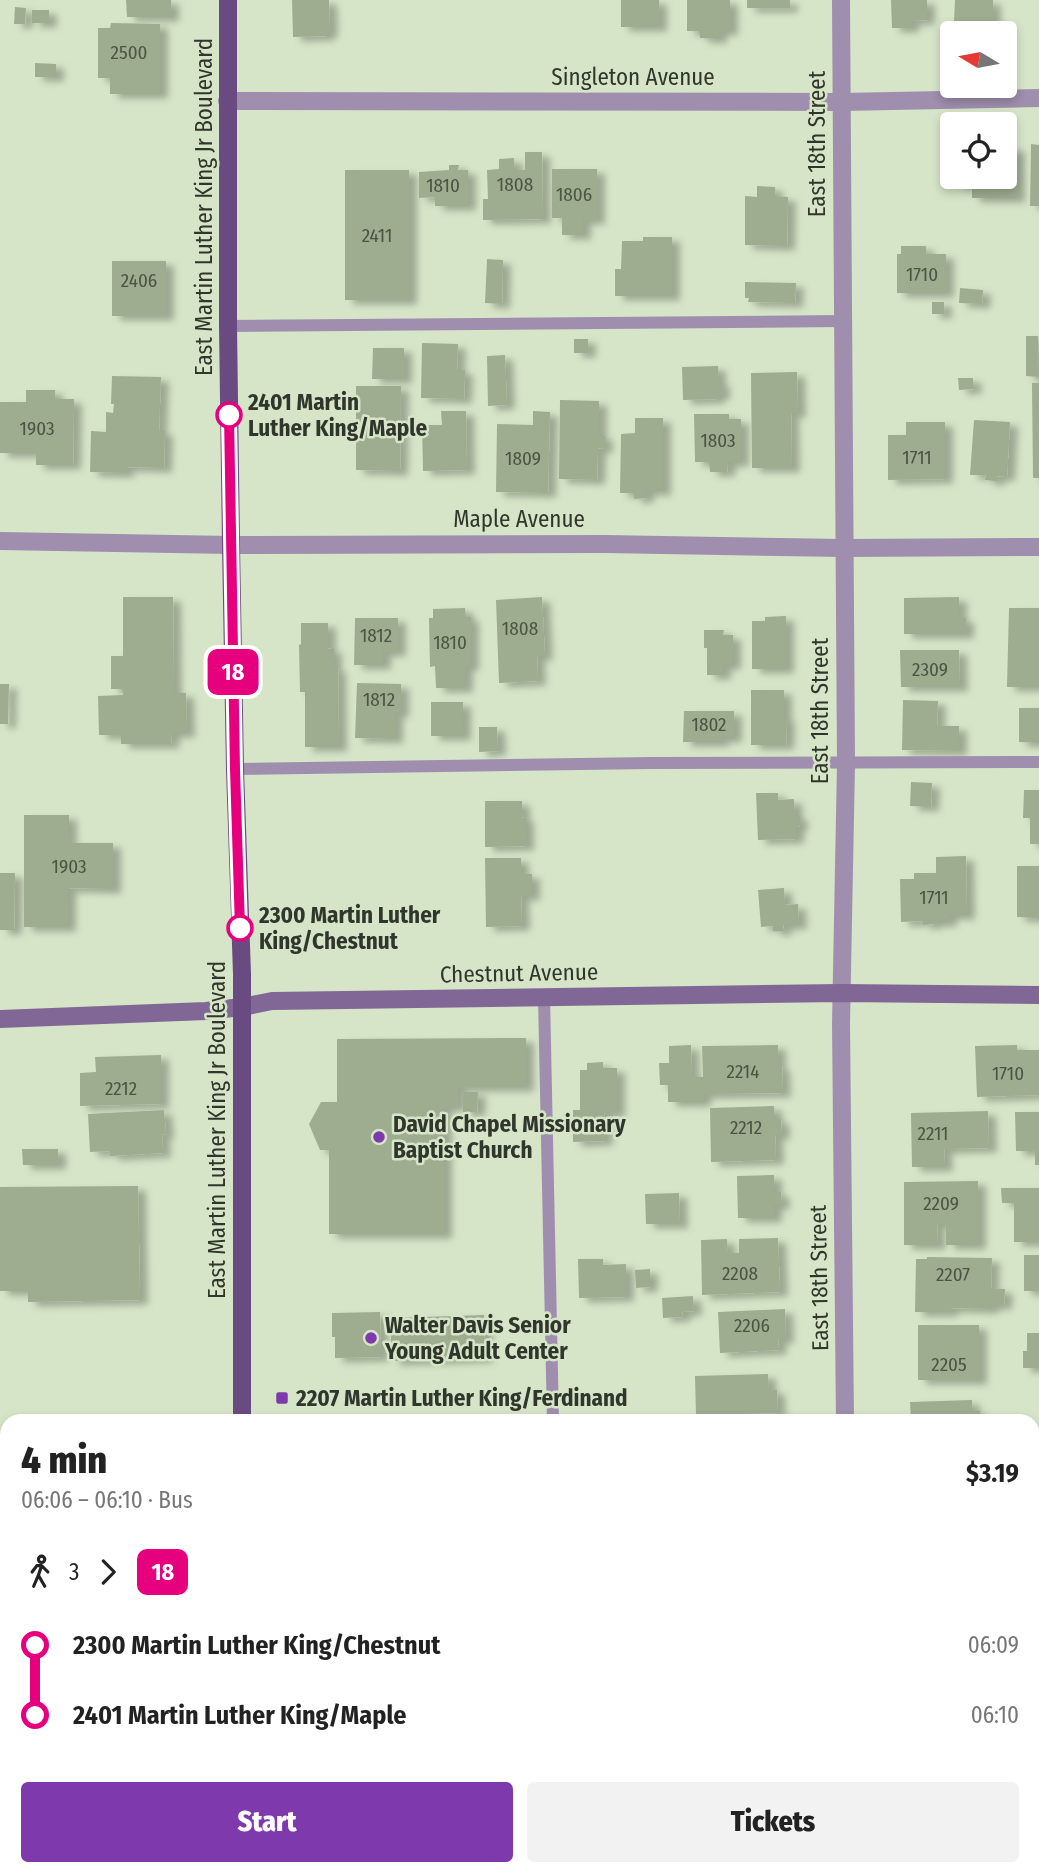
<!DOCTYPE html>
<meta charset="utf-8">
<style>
body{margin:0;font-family:"Fira Sans Condensed",sans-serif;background:#f2f2f2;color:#222;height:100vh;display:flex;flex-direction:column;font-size:26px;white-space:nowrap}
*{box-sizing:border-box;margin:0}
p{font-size:23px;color:#767676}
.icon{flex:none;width:38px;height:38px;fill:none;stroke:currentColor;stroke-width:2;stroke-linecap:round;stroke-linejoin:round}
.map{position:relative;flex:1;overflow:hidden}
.details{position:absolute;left:0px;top:1414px;width:1040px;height:462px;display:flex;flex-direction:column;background:#fff;border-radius:21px 21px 0 0;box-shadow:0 4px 10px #0003}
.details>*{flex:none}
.badge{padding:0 14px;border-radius:10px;font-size:24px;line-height:46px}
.needle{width:46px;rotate:280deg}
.controls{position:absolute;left:940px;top:21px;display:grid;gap:14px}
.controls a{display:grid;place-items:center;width:77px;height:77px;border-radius:7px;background:#fff;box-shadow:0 4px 10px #0003;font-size:35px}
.map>.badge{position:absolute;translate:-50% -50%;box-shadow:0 0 0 4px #fff}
.legs{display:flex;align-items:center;gap:10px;height:77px;padding:0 21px;font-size:23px}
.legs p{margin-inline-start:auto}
.overview{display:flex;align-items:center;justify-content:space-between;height:119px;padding:0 21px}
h1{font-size:38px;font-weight:800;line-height:52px}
.primary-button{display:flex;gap:14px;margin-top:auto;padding:14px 21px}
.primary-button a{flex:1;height:80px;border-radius:7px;background:#7e39ad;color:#fff;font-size:28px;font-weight:800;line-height:80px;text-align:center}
.primary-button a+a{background:#f2f2f2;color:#222}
ul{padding:0 21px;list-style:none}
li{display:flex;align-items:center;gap:24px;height:70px;font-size:26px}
li i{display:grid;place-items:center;width:10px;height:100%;margin:0 9px;background:currentColor}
li i::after{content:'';width:18px;height:18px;margin:-9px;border:5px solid;border-radius:50%;background:#fff}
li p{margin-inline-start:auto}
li:first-child i{background:linear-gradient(#0000 50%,currentColor 0)}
li:last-child i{background:linear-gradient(currentColor 50%,#0000 0)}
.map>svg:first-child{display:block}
</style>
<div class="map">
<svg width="1039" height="1876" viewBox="0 0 1039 1876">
<defs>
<filter id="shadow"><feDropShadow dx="8" dy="4.5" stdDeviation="3.5" flood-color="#0004"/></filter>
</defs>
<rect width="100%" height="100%" fill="#d6e5c8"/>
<g fill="#9eac90" filter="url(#shadow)">
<path d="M126,0H171V17H127Z"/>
<path d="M292,0H329L330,32H327V36L293,37Z"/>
<rect x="621" y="0" width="38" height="27"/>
<path d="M687,0H730V31H719V39L700,38L699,31H687Z"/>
<rect x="747" y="0" width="43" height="8"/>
<path d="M891,0H927V20L911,21V28H892Z"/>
<path d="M955,0H993V23L954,22Z"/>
<path d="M15,7L26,8L25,24H14Z"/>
<rect x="32" y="10" width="17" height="13"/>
<path d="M111,23L160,24V94H110V78H98V28H110Z"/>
<path d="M35,63L56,64V77H35Z"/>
<path d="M1031,144L1039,145V206H1030Z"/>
<path d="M1004,147H1017V198H972V184H955V177H1004Z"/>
<path d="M525,152H542L543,219L483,220V199H488L487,170L499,169V159L514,158L515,170H525Z"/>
<path d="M449,165H459L458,170H468V206H435V197L419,198V172L449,170Z"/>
<path d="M552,169H597V220H583V235H562V218H552Z"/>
<rect x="345" y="170" width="64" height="130"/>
<path d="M757,186L775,187V196L788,197L787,246L745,245V196L757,197Z"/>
<path d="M643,237H672V296H615V269H621L622,241H643Z"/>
<path d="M901,246H926V254H946V293H897V254H901Z"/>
<path d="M487,259L503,260L502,304L485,303Z"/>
<rect x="112" y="261" width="54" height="55"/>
<path d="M745,282L796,283L795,303L748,302L749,298H745Z"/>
<path d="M960,288L983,290L982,304L959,303Z"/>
<rect x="932" y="302" width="12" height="12"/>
<path d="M1026,336H1038L1039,377L1026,376Z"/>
<rect x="574" y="339" width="14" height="14"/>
<path d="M422,343L458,344L457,370H465L464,399L421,398Z"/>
<path d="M373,348H404V379H372Z"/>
<path d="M505,355L507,405L488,406L487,356Z"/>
<path d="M718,366V382H722V395H717V399L683,400L682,367Z"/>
<path d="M797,372L798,413H791L792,468H752L751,373Z"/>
<path d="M112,376L161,377L159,431H165L164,468L126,467V473L90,472L91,431L106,432V412L113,413L114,404H111Z"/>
<path d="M958,378H973L974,389L959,390Z"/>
<path d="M1032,383H1039V478H1033Z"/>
<path d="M356,386H401L400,471L356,470Z"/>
<path d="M26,390H55V399H74L73,465H36V453H0V402H26Z"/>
<path d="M560,400L599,401V436H605V449L598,448L597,480L559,479Z"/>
<path d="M441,411H466L467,470L423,471L422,425H442Z"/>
<path d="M533,411L550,412L548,493L496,492L497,424L533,425Z"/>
<path d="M694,414H729V419H741V462H728L727,472H710L709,462H695Z"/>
<path d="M635,418H663V491H646V498L634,499V493H620L621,434L635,433Z"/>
<path d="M974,420L1010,422L1007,477L997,476V481L985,480L986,475H970Z"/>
<path d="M906,422H945V479L888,480V435H906Z"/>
<path d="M123,597H173L174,693H186L187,733H172L171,744H121V735H99L98,696L123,695L122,689H111V656H123Z"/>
<path d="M542,597L545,656H537L538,681L499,683L496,600Z"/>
<path d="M959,597V618H966V634H904V598Z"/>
<path d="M465,608L466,617H471V666H465V688H436L435,666L430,667L429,618H433V609Z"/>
<path d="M1009,608H1039V687H1007Z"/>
<path d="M786,616V669H752V621H765V617Z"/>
<path d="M355,618H398V652H383V665H354Z"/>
<path d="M301,623H328V649L334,648V668H338L339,747H305V692H300L299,645L301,644Z"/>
<path d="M704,630H724L723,635H733V665H723V675H707V648H704Z"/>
<path d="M900,650H959L960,687H901Z"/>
<path d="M357,683L401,684V713H395V739L355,738Z"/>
<path d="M0,684H9L8,724H0Z"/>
<path d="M751,690H784V718H787L786,745H751Z"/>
<path d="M903,700L938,701L937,726H959V751L902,750Z"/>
<rect x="431" y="702" width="32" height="34"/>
<path d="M1019,708H1039V743L1019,742Z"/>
<path d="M684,711H734V738H721V742H683Z"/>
<path d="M479,727H497L498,751L479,752Z"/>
<path d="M911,782L932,783L931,807L910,806Z"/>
<path d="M1024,790H1039V844H1030V818H1023Z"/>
<path d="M756,793H778V800L794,799L795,816H800V826L796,827V839L758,840Z"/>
<path d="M485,801H522V818L526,817V846L485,847Z"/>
<path d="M24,815H69V843H113V889L68,888V927H24Z"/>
<path d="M966,856L967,915H949V922H934V924L923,925V921L901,922L900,879H914V873H936V857Z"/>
<path d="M485,858H521V874H532V896H521L522,926L486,927Z"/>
<path d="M1017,866H1039V918L1017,917Z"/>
<path d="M0,873H15L14,930H0Z"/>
<path d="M784,888L785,905L798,904L799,925H783L784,931H773V926L761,927L758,890Z"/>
<path d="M526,1038V1087H458V1107H444V1234H329V1150H320L309,1124L321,1102H337V1039Z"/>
<path d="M691,1045L692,1077H703L702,1046L778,1045V1066H782L783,1093L703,1094V1102H668V1085H660L659,1063H669V1046Z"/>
<path d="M1017,1045V1050H1039V1095L977,1097L975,1046Z"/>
<path d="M161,1055V1104L80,1106V1073L96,1072L95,1057Z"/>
<path d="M603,1062V1068H617V1113H604L605,1141L573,1142V1110H580V1070H587V1063Z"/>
<path d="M463,1092H478L477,1112H463Z"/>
<path d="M774,1106L775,1119H781L782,1135H775L776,1160L711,1162L710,1108Z"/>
<path d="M164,1110L166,1134L162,1135L163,1153L110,1156V1151L90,1152L88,1114Z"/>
<path d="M988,1111L989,1148L944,1149L945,1167H912L911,1113Z"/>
<path d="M1015,1112H1039V1165H1035V1151H1016Z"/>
<path d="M22,1149H58V1165H23Z"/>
<path d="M774,1175V1192H781L782,1205H774V1218H738L737,1176Z"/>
<path d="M978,1181V1245H946V1224H937L938,1245H904V1182Z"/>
<path d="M138,1186L140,1300L28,1302V1291H0V1187Z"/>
<path d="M1001,1188H1039V1242H1014V1203H1002Z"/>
<path d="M679,1193L680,1224H646L645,1194Z"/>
<path d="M778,1238L780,1292L702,1295L701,1240L727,1239L728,1253H739V1239Z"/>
<rect x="1024" y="1255" width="15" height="36"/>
<path d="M927,1257L992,1258L991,1288L1005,1289L1004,1305H991V1309L950,1308V1312H915L916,1259H927Z"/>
<path d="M578,1259H603V1265L626,1264V1297L579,1298Z"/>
<path d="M650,1269V1287L636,1288L635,1270Z"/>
<path d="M693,1296L694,1311L682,1312L683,1317L663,1318L662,1298Z"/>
<path d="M785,1309L786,1339H778L779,1350L720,1353L718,1312Z"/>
<path d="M380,1312L381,1357L335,1358V1337H332V1313Z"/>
<path d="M484,1315L485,1358L392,1361L390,1318Z"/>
<rect x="918" y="1325" width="61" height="55"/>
<path d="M1027,1333H1039V1368H1023V1351H1027Z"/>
<path d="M768,1374L769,1390H777L778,1413L696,1415L695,1376Z"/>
<path d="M972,1400V1411H980V1421H911L910,1402Z"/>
<rect x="1032" y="1435" width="7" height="21"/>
<rect x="0" y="1496" width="7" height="34"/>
</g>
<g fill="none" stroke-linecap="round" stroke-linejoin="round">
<g stroke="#9f8eae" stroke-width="12">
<path d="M228,326L843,321"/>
<path d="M235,769L651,763L1039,762"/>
<path d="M544,997L553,1421"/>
</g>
<g stroke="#9f8eae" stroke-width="18">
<path d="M841,0L846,764L841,1024L845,1421"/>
<path d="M227,101L842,102L1039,98"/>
<path d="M0,541L231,545L605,544L844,548L1039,547"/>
<path d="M0,1463H7"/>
</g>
<path stroke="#806795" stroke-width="18" d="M0,1019L206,1011L242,1007L272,1001L841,993L1039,995"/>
<g stroke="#694b82" stroke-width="18">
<path d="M228,0V326L231,545L235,769L242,974V1421"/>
<path d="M244,1869V1876"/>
</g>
</g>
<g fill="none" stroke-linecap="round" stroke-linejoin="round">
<g stroke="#fff" stroke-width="16">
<path id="line-1" d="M229,415L235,769L240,928"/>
</g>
<use href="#line-1" stroke="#e6007e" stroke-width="10"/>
</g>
<g fill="#fff" stroke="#e6007e" stroke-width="3.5">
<circle cx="229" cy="415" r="12"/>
<circle cx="240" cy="928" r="12"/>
</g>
<g fill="#7e39ad" stroke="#d6e5c8" stroke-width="2.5">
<circle cx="379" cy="1137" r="7"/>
<circle cx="371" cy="1338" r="7"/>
<rect x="275" y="1391" width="14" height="14" rx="3.5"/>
</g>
<g text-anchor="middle" stroke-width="5" stroke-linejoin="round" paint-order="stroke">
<g font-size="19" fill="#4c5444">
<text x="129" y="59">2500</text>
<text x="515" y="191">1808</text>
<text x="443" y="192">1810</text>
<text x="574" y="201">1806</text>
<text x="377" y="242">2411</text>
<text x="922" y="281">1710</text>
<text x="139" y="287">2406</text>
<text x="37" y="435">1903</text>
<text x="718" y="447">1803</text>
<text x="917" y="464">1711</text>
<text x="523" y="465">1809</text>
<text x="520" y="635">1808</text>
<text x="376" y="642">1812</text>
<text x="450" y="649">1810</text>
<text x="930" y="676">2309</text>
<text x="379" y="706">1812</text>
<text x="709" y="731">1802</text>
<text x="69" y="873">1903</text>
<text x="934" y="904">1711</text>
<text x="743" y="1078">2214</text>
<text x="1008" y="1080">1710</text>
<text x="121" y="1095">2212</text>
<text x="746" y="1134">2212</text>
<text x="933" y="1140">2211</text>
<text x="941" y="1210">2209</text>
<text x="740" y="1280">2208</text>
<text x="953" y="1281">2207</text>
<text x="752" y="1332">2206</text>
<text x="949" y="1371">2205</text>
</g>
<g font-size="23" fill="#30362b" stroke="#d6e5c8">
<text x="633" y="85">Singleton Avenue</text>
<text transform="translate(817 144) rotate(-90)" y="8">East 18th Street</text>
<text transform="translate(204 207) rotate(-90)" y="8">East Martin Luther King Jr Boulevard</text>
<text x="519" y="527">Maple Avenue</text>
<text transform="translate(820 711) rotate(-90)" y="8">East 18th Street</text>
<text transform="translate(519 973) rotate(-1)" y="8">Chestnut Avenue</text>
<text transform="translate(217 1130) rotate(-90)" y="8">East Martin Luther King Jr Boulevard</text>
<text transform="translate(819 1278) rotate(-91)" y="8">East 18th Street</text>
</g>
<g font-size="23" font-weight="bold" fill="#30362b" stroke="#d6e5c8" text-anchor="start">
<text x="248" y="410">2401 Martin<tspan x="248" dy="26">Luther King/Maple</tspan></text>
<text x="259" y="923">2300 Martin Luther<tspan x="259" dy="26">King/Chestnut</tspan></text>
</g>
<g font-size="23" font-weight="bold" fill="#30362b" stroke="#d6e5c8" text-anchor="start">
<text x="393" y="1132">David Chapel Missionary<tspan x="393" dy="26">Baptist Church</tspan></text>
<text x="385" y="1333">Walter Davis Senior<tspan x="385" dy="26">Young Adult Center</tspan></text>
<text x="296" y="1406">2207 Martin Luther King/Ferdinand</text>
</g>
</g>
</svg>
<div class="controls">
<a><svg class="needle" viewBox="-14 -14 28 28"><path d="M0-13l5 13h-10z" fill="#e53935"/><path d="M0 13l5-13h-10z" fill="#767676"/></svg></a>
<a><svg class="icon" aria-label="locate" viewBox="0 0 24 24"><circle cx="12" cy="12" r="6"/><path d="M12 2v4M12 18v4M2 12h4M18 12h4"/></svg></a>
</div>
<b class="badge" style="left:233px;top:672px;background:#e6007e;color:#fff">18</b>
<section class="details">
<div class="overview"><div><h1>4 min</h1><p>06:06 – 06:10 · Bus</p></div><b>$3.19</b></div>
<div class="legs"><svg class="icon" aria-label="walk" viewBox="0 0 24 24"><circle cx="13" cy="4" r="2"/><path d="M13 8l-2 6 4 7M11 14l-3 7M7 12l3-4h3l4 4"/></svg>3<svg class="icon" aria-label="forward" viewBox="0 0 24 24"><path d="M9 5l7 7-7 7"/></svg><b class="badge" style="background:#e6007e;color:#fff">18</b></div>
<ul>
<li><i style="color:#e6007e"></i><b>2300 Martin Luther King/Chestnut</b><p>06:09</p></li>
<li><i style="color:#e6007e"></i><b>2401 Martin Luther King/Maple</b><p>06:10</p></li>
</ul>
<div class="primary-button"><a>Start</a><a>Tickets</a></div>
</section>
</div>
